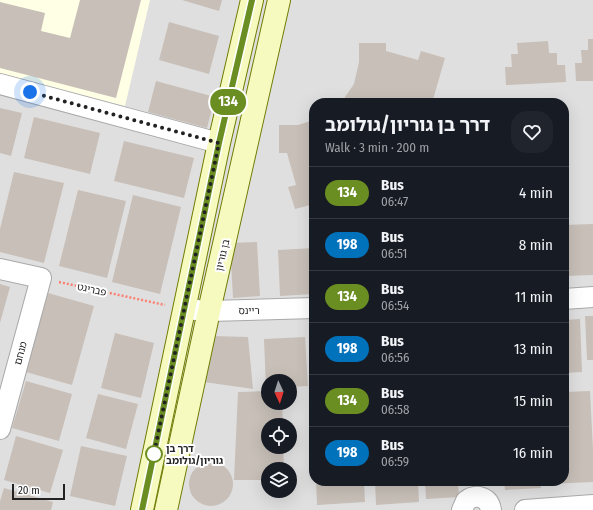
<!DOCTYPE html>
<meta charset="utf-8">
<style>
body{margin:0;font-family:"Fira Sans Condensed","Noto Sans Hebrew",sans-serif;background:#20242c;color:#f1f3f6;height:100vh;display:flex;flex-direction:column;font-size:15px;white-space:nowrap}
*{box-sizing:border-box;margin:0}
p{font-size:13px;color:#9ea1a6}
.icon{flex:none;width:22px;height:22px;fill:none;stroke:currentColor;stroke-width:2;stroke-linecap:round;stroke-linejoin:round}
.map{position:relative;flex:1;overflow:hidden}
.sheet{position:absolute;left:309px;top:98px;width:260px;height:388px;display:flex;flex-direction:column;background:#171b24;border-radius:16px;box-shadow:0 4px 16px #0002}
.sheet>*{flex:none}
.badge{padding:0 8px;border-radius:13px;font-size:14px;line-height:26px}
.needle{width:26px;rotate:176deg}
.tools{position:absolute;left:261px;top:374px;display:grid;gap:8px}
.tools a{display:grid;place-items:center;width:36px;height:36px;border-radius:50%;background:#171b24;box-shadow:0 4px 16px #0002;font-size:20px}
.scale{position:absolute;left:12px;bottom:10px;width:53px;box-sizing:border-box;padding-left:4px;border:2px solid #222;border-top:0;font-size:11px;line-height:14px;white-space:nowrap;color:#222;-webkit-text-stroke:3px #fff;paint-order:stroke}
.you{position:absolute;width:20px;height:20px;margin:-10px;border:3px solid #fff;border-radius:50%;background:#1a73e8;box-shadow:0 0 0 6px #1a73e833}
.map>.badge{position:absolute;translate:-50% -50%;box-shadow:0 0 0 2px #fff}
.round{display:grid;place-items:center;flex:none;width:42px;height:42px;border-radius:16px;background:#20242c}
.headline{display:flex;align-items:center;justify-content:space-between;height:68px;padding:0 16px}
h1{font-size:19px;font-weight:700;line-height:30px}
ul{padding:0;list-style:none}
li{display:flex;align-items:center;gap:12px;height:52px;padding:0 16px;border-top:1px solid #363941}
li div{flex:1}
li b{display:block;font-size:15px}
li em{font-style:normal}
li .badge{min-width:44px;font-weight:700;text-align:center}
.map>svg:first-child{display:block}
</style>
<div class="map">
<svg width="593" height="510" viewBox="0 0 593 510">
<rect width="100%" height="100%" fill="#f2efe9"/>
<path fill="#e0dfdf" fill-rule="evenodd" d="M0,0H593V510H0ZM314,103H564V481H314ZM268,381H290V403H268ZM268,425H290V447H268ZM268,469H290V491H268Z"/>
<path fill="#ffffe5" d="M0,0H150L125,106L0,73Z"/>
<g fill="#c7bfb8">
<path d="M80,0H141L116,98L0,68V2L45,13L41,31L70,38Z"/>
<path d="M182,0H222L219,11Z"/>
<path d="M169,22L219,36L209,74L159,60Z"/>
<path d="M588,39H593V81H576L575,63H582L581,50H588Z"/>
<path d="M548,41L549,53H557V65H565L566,82L506,85L505,67H512L511,54H518L517,43Z"/>
<path d="M359,43H386V51L418,60L421,51L445,58L432,103H348L343,100L354,84L359,62Z"/>
<path d="M156,81L215,97L207,128L148,112Z"/>
<path d="M0,108L22,113L11,156L0,153Z"/>
<path d="M34,117L100,133L90,174L24,158Z"/>
<path d="M314,120V204L295,209L288,187L296,185L287,153H279V125H298Z"/>
<path d="M124,141L194,158L184,198L114,181Z"/>
<path d="M14,172L64,183L44,263L0,252V229Z"/>
<path d="M78,190L126,201L107,278L59,266Z"/>
<path d="M133,195L181,207L160,294L112,282Z"/>
<path d="M593,224V275L564,276V225Z"/>
<path d="M257,242L260,296L233,298L230,243Z"/>
<path d="M314,248V294L280,296L278,250Z"/>
<path d="M0,284L10,287L0,323Z"/>
<path d="M48,293L94,306L72,385L26,372Z"/>
<path d="M585,316H593V360H587Z"/>
<path d="M580,319L582,372L564,373V320Z"/>
<path d="M115,333L154,343L141,398L101,388Z"/>
<path d="M211,336L248,337L253,389L204,382Z"/>
<path d="M305,337L308,386L290,387V381H268V389H266L264,339Z"/>
<path d="M26,381L72,394L59,441L12,428Z"/>
<path d="M268,391V403H282L283,425H268V447H283L284,469H268V480H234L238,392Z"/>
<path d="M590,391L593,450V482L548,484V481H564V392Z"/>
<path d="M98,394L138,404L126,449L86,438Z"/>
<path d="M16,436L63,450L50,493L4,480Z"/>
<path d="M81,446L127,456L115,506L70,496Z"/>
<circle cx="211" cy="484" r="22"/>
<path d="M316,481H364L365,502L317,505Z"/>
<path d="M375,481H418L419,502L376,505Z"/>
<path d="M425,481H458L459,497L426,499Z"/>
<path d="M504,481H540L541,488L505,490Z"/>
<path d="M4,488L53,502L51,510H0V501Z"/>
</g>
<g fill="none" stroke-linecap="round" stroke-linejoin="round">
<g stroke="#a9a9a9" stroke-width="22">
<g id="street">
<path d="M0,84L219,143"/>
<path d="M0,269L41,278L0,429"/>
<path d="M564,299L593,297"/>
<path d="M184,309L209,311L314,308"/>
<path d="M462,510L466,501C476,493 489,497 491,510"/>
<path d="M525,510L593,505"/>
</g>
</g>
<g stroke="#707d05" stroke-width="24">
<g id="secondary">
<path d="M142,510L219,143L252,0"/>
<path d="M166,510L209,311L279,0"/>
</g>
</g>
<path stroke="#fa8072" stroke-width="2.5" stroke-dasharray="2 2" stroke-linecap="butt" d="M59,282L165,305"/>
<use href="#street" stroke="#fff" stroke-width="20"/>
<use href="#secondary" stroke="#f7fabf" stroke-width="22"/>
</g>
<g fill="none" stroke-linecap="round" stroke-linejoin="round">
<g stroke="#fff" stroke-width="9">
<path id="line" d="M142,510L219,143L252,0"/>
</g>
<use href="#line" stroke="#6b8e23" stroke-width="6"/>
<path stroke="#222" stroke-width="4" stroke-dasharray="0 7.2" d="M30,92L219,143L153,458L154,454"/>
</g>
<circle fill="#fff" stroke="#6b8e23" stroke-width="2" cx="154" cy="454" r="8"/>
<g text-anchor="middle" stroke-width="4" stroke-linejoin="round" paint-order="stroke">
<g font-size="10" fill="#222" stroke="#fff">
<text transform="translate(222 255) rotate(-77)" y="4">בן גוריון</text>
<text transform="translate(92 289) rotate(12)" y="4">פבריגט</text>
<text transform="translate(249 310) rotate(-1)" y="4">ריינס</text>
<text transform="translate(20 353) rotate(-75)" y="4">מנחם</text>
</g>
<g font-size="10" font-weight="bold" fill="#222" stroke="#fff" text-anchor="start">
<text x="166" y="452">דרך בן<tspan x="166" dy="12">גוריון/גולומב</tspan></text>
</g>
</g>
</svg>
<div class="tools">
<a><svg class="needle" viewBox="-14 -14 28 28"><path d="M0-13l5 13h-10z" fill="#e53935"/><path d="M0 13l5-13h-10z" fill="#9ea1a6"/></svg></a>
<a><svg class="icon" aria-label="locate" viewBox="0 0 24 24"><circle cx="12" cy="12" r="6"/><path d="M12 2v4M12 18v4M2 12h4M18 12h4"/></svg></a>
<a><svg class="icon" aria-label="layers" viewBox="0 0 24 24"><path d="M12 4l9 5-9 5-9-5zM3 14l9 5 9-5"/></svg></a>
</div>
<div class="scale">20 m</div>
<div class="you" style="left:30px;top:92px"></div>
<b class="badge" style="left:228px;top:102px;background:#6b8e23;color:#fff">134</b>
<section class="sheet">
<div class="headline"><div><h1>דרך בן גוריון/גולומב</h1><p>Walk · 3 min · 200 m</p></div><a class="round"><svg class="icon" aria-label="heart" viewBox="0 0 24 24"><path d="M12 20l-8-8c-3-5 5-10 8-4 3-6 11-1 8 4z"/></svg></a></div>
<ul>
<li><span class="badge" style="background:#6b8e23;color:#fff">134</span><div><b>Bus</b><p>06:47</p></div><em>4 min</em></li>
<li><span class="badge" style="background:#0072bc;color:#fff">198</span><div><b>Bus</b><p>06:51</p></div><em>8 min</em></li>
<li><span class="badge" style="background:#6b8e23;color:#fff">134</span><div><b>Bus</b><p>06:54</p></div><em>11 min</em></li>
<li><span class="badge" style="background:#0072bc;color:#fff">198</span><div><b>Bus</b><p>06:56</p></div><em>13 min</em></li>
<li><span class="badge" style="background:#6b8e23;color:#fff">134</span><div><b>Bus</b><p>06:58</p></div><em>15 min</em></li>
<li><span class="badge" style="background:#0072bc;color:#fff">198</span><div><b>Bus</b><p>06:59</p></div><em>16 min</em></li>
</ul>
</section>
</div>
